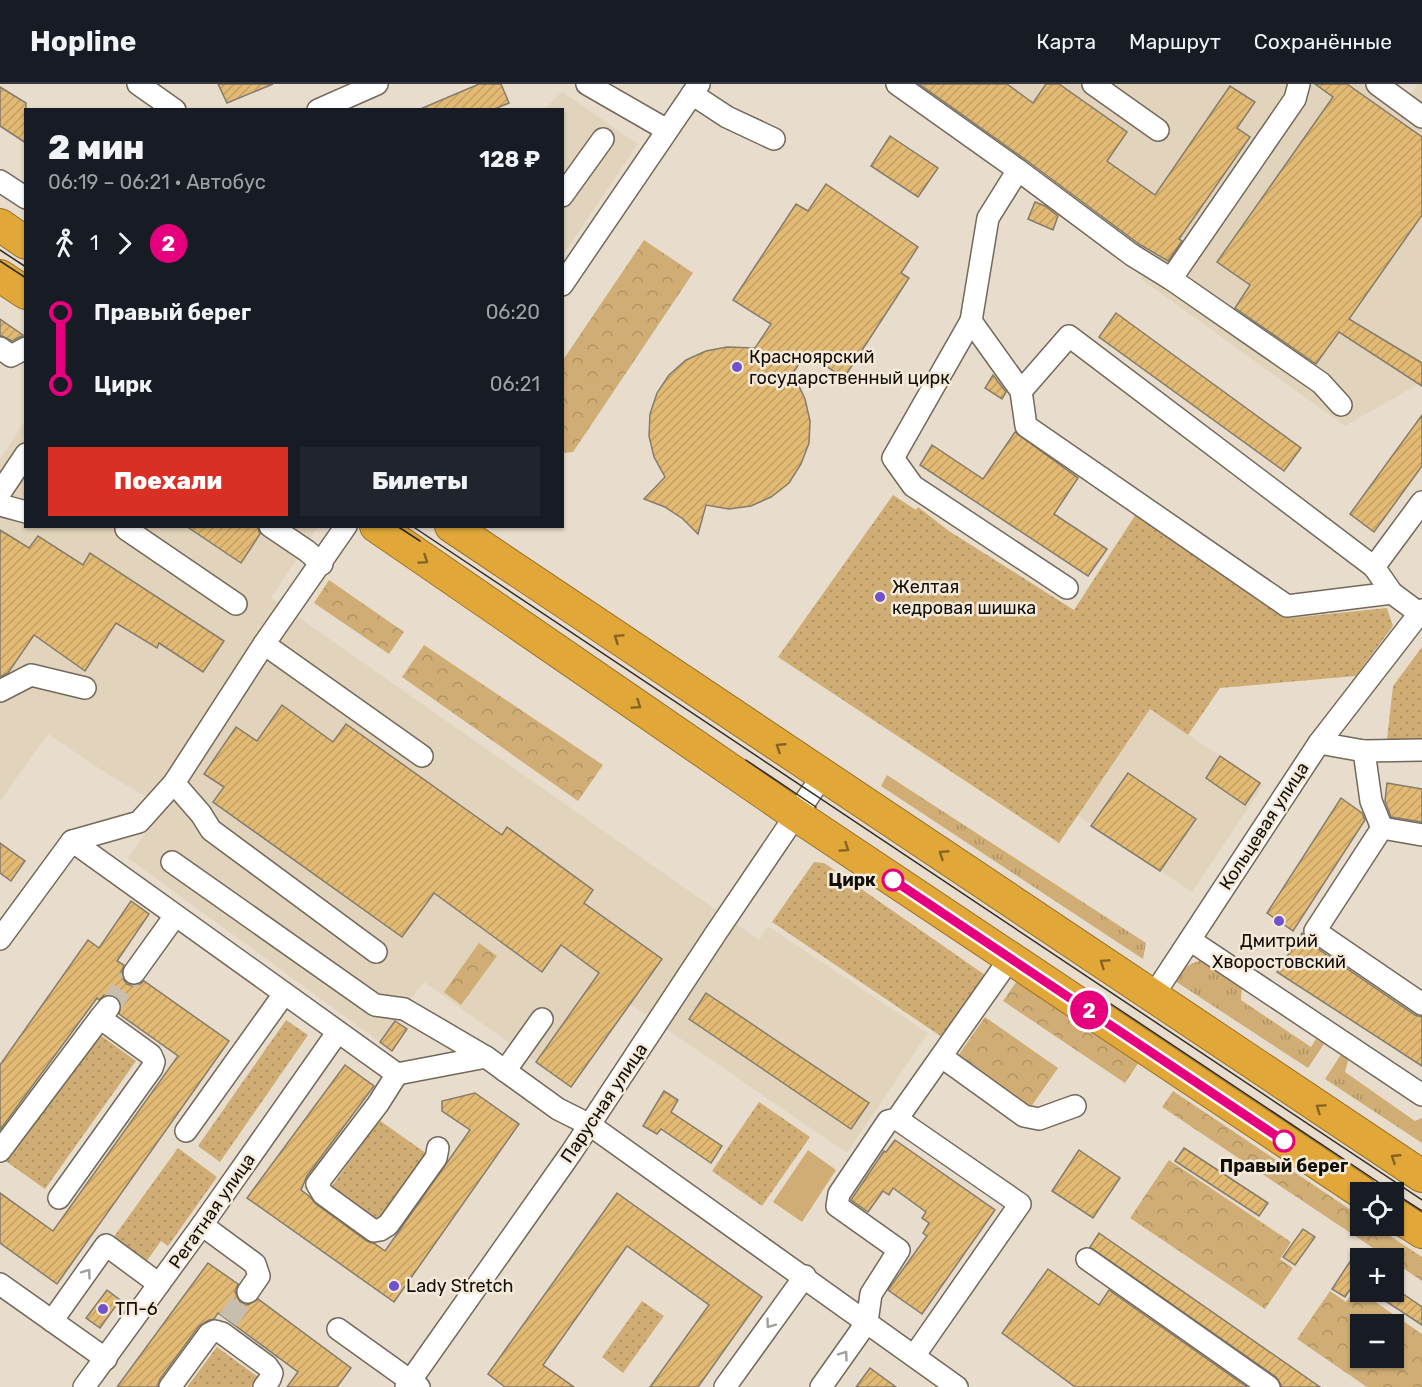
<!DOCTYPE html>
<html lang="ru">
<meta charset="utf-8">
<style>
body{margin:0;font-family:Rubik,sans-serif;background:#20242c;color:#f1f3f6;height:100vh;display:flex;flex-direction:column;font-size:22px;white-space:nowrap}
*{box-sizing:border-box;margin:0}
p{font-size:20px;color:#9ea1a6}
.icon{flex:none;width:33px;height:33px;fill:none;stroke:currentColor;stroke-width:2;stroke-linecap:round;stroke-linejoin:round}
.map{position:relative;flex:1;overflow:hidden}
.sheet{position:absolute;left:24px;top:24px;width:540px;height:420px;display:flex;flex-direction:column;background:#171b24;border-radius:0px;box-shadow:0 2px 4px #0004}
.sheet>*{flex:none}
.badge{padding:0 12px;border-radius:20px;font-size:21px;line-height:39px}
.tools{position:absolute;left:1350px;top:1098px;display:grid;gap:12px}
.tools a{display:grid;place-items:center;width:54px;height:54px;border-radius:0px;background:#171b24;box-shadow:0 2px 4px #0004;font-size:30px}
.map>.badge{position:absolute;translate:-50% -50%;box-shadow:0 0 0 3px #fff}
.legs{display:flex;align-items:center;gap:9px;height:66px;padding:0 24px;font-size:20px}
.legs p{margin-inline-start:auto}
.headline{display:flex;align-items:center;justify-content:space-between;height:102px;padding:0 24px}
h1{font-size:33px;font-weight:800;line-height:45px}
.cta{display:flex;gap:12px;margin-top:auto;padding:12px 24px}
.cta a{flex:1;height:69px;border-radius:0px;background:#d93025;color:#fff;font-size:24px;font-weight:800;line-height:69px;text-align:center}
.cta a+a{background:#20242c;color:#f1f3f6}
ul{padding:0 24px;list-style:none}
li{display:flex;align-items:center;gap:21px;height:72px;font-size:22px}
li i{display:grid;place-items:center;width:9px;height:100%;margin:0 8px;background:currentColor}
li i::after{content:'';width:15px;height:15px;margin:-8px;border:4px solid;border-radius:50%;background:#171b24}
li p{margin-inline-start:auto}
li:first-child i{background:linear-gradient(#0000 50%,currentColor 0)}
li:last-child i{background:linear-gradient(currentColor 50%,#0000 0)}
header{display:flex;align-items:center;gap:36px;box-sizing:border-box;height:84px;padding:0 30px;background:#171b24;border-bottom:2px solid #363941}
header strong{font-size:28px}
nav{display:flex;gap:33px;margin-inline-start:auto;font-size:21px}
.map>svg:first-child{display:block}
</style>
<header>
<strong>Hopline</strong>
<nav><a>Карта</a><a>Маршрут</a><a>Сохранённые</a></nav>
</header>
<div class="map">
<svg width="1422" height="1303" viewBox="0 0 1422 1303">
<defs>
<pattern id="grass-tufts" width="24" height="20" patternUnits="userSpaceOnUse" patternTransform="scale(1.5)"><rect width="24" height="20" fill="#cfad75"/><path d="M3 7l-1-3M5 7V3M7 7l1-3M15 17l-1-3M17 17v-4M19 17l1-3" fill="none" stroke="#b19464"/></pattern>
<pattern id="forest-crowns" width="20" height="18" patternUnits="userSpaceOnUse" patternTransform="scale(1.5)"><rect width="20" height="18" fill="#cfad75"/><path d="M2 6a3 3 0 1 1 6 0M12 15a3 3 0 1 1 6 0" fill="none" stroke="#b19464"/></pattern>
<pattern id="park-dots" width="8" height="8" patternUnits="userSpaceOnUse" patternTransform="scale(1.5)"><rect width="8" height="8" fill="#cfad75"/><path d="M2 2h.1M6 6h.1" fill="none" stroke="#b19464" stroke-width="1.8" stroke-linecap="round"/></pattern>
<pattern id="building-hatch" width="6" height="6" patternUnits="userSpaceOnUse" patternTransform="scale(1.5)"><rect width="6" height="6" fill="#e3ba74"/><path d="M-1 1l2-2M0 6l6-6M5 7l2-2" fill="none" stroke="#c29f63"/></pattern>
</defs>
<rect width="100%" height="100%" fill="#e8ddcc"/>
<g fill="#e2d4bc">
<path d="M943,0H1371L1402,22L1418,0H1422V298L1345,342L1141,195L1164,157Z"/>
<path d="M562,8L638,60L563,171L562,26H543Z"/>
<path d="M25,337L26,442L318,443L271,514L759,856L768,842L928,949L847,1069L630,920L571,1003L424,898L395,936L407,945L392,967L128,774L164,723L112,693L48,650L0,717V375Z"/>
<path d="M1150,625L1263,701L1192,808L1077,731Z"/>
</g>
<g fill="url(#grass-tufts)">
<path d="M887,691L1146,859L1143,875L881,702Z"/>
<path d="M1206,876L1242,900L1241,916L1311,963L1316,955L1324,960L1308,984L1175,897C1184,884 1190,877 1206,876Z"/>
<path d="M1344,966L1350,970L1345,988L1415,1037L1422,1034V1059L1325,995Z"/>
</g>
<g fill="url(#forest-crowns)" fill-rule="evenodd">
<path d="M644,156L693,189L573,368L563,369V276Z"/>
<path d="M329,496L404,548L389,570L314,519Z"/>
<path d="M424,561L603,681L578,717L402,593Z"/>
<path d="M479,859L497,872L461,921L444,908Z"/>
<path d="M1017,897L1139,978L1125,999L1003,917Z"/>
<path d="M985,933L1058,984L1028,1027L955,976Z"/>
<path d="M1173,1007L1360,1132V1142H1375L1422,1173V1197L1394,1178V1174H1388L1162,1023Z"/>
<path d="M1169,1076L1291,1158L1280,1175L1293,1184L1265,1225L1130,1134Z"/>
<path d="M1355,1204L1422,1250V1303H1367L1297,1255L1330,1207L1346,1218ZM1360,1240H1394V1274H1360Z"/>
</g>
<g fill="url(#park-dots)">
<path d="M893,411L916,426L918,423L949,447L1074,526L1136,430L1290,534L1387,524L1393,542L1356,592L1220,604L1188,651L1150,625L1059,759L778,573Z"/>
<path d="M1422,563V655H1387L1393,602Z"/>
<path d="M814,778L824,779L985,891L942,953L772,838Z"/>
<path d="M286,936L308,951L220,1078L198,1062Z"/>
<path d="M96,948L136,977L45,1105L4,1076Z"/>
<path d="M759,1018L810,1053L762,1122L712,1087Z"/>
<path d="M379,1036L430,1072L381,1141L330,1105Z"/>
<path d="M178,1064L217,1093L168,1162L161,1157L146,1178L113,1154Z"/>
<path d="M642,1217L664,1232L623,1289L602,1273Z"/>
<path d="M217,1263L258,1293L251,1303H187Z"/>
</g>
<path fill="#cfad75" d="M808,1066L836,1086L802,1138L773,1118Z"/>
<g fill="url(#building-hatch)" stroke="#857c6c" stroke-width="1.5">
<path d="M218,0H273L227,19Z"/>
<path d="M479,0H501L509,19L492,26H418Z"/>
<path d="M919,0H1007L1033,19L1046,0H1059L1127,48L1107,77L1155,111L1230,2L1255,18L1237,44L1250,53L1179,155L1182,157L1168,177L1139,160L1026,76Z"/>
<path d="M1315,0H1347L1422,53V131L1349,235L1422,279V302L1339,248L1316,280L1235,224L1250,201L1217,178L1333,13Z"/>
<path d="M0,3L26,19V59L0,42Z"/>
<path d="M890,52L938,84L918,113L871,82Z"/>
<path d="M826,100L918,163L901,189L909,194L844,294L806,269L793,289L805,315L810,337L809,359L801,380L789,399L771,413L751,422L729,425L706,421L698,450L683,435L665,423L644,415L665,393L654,373L649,352L650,330L657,309L669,291L686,276L706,267L727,263L755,264L771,240L733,216L796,120L808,127Z"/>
<path d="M1035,118L1045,122L1058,132L1053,146L1028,135Z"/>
<path d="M1116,229L1301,364L1284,387L1099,253Z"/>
<path d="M0,235L23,251L22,252L12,257L0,251Z"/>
<path d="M993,291L1006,308L1002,315L985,304Z"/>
<path d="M1422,331V382L1374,448L1350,430Z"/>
<path d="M1015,348L1078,394L1054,430L1107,465L1088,492L920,381L932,361L983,395Z"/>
<path d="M186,442H257L260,450L241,479Z"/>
<path d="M0,446L29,464L38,452L83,481L90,469L224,557L203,588L159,559L157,564L116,539L85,587L34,551L8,589L0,593Z"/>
<path d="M282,621L333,658L346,640L502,751L507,743L593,806L584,819L662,875L571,1003L536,978L599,889L561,861L542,888L434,809L402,853L213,718L224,703L204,690L236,643L257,657Z"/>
<path d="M1220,672L1260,699L1245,721L1206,694Z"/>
<path d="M1128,689L1196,735L1160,787L1091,742Z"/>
<path d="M1387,699L1422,705V738L1391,733L1385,717Z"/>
<path d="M1341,714L1362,729L1365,736L1293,847L1267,829Z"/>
<path d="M0,759L25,777L11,797L0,789Z"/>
<path d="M131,817L149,830L117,877L124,881L121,888L123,895L127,900L133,902L140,900L144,897L229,957L57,1200L0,1159V1109L53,1147L178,972L119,930L121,919L117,914L110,910L104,911L99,916L97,914L0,1046V981L88,856L99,864Z"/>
<path d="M1302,849L1308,858L1415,931L1422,933V982L1277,888Z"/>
<path d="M706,909L869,1019L851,1045L689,935Z"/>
<path d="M395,937L407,945L392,967L380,958Z"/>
<path d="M345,981L374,1002L307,1092L301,1106L309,1112L316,1120L367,1157L375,1160L385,1167L470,1046L442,1027V1017L475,1009L519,1040L394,1218L247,1114Z"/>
<path d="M664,1007L678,1016L671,1028L722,1062L711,1079L661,1045L657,1050L643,1042Z"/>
<path d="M895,1056L995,1126L922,1230L888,1206L927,1152L923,1149L929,1139L922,1134L926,1128L893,1104L889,1111L883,1107L868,1128L851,1116L884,1067L886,1068Z"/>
<path d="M1184,1064L1268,1119L1259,1132L1175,1077Z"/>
<path d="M1079,1066L1120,1094L1093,1134L1052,1107Z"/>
<path d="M617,1109L762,1213L698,1303H650L709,1221L627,1162L543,1281L574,1303H505L488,1290Z"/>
<path d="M1303,1145L1315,1153L1295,1181L1283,1173Z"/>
<path d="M1099,1149L1320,1303H1282L1276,1293L1090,1163Z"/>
<path d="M1351,1176L1360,1183V1200L1356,1197L1345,1213L1332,1205Z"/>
<path d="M208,1179L238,1200L235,1208L240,1218L248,1221L258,1215L351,1284L337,1303H287L298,1288L218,1229L214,1235L209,1236L199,1242L160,1295L157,1303H117Z"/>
<path d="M1048,1185L1099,1221L1109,1206L1247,1303H1075L1002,1249Z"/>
<path d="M1396,1205L1422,1223V1241L1387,1218Z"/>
<path d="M107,1206L120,1216L100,1244L86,1234Z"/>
<path d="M870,1284L896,1303H856Z"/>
</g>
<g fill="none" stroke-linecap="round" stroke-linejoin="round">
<g stroke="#c8beaf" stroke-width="21" stroke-dasharray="21 10" stroke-linecap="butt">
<path d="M109,923L134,889"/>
<path d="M228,1236L248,1208"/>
</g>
<g stroke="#72695a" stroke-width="24">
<g id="minor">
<path d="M138,0L175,26"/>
<path d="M587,0L667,46"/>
<path d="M897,0L1018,86L988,134L971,237L1021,307L1026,342L1287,522L1392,509"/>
<path d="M1093,0L1158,46"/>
<path d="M1377,0L1422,33"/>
<path d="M692,10L727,33L774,55"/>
<path d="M318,26L377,0"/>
<path d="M1018,86L1132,171L1171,195L1321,299L1341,321"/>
<path d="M0,97L26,114"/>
<path d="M562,112L603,55"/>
<path d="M1171,195L1295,15L1299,0"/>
<path d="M562,201L699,0"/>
<path d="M971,237L893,374L913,402L1067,504"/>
<path d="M0,264L11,272L26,264"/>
<path d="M1021,307L1069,252L1374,483"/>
<path d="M0,409L26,370"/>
<path d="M0,421L26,428"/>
<path d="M127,442L126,445L236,520"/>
<path d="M270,442L307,467L322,480"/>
<path d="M1419,529L1392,509L1374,483L1422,418"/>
<path d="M264,560L422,672"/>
<path d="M0,607L31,591L85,604"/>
<path d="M1319,659L1364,667L1422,666"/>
<path d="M1364,667L1371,717L1382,744"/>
<path d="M174,699L201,730L211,746L376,868"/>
<path d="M1422,751L1382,744L1315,847L1422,920"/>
<path d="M72,757L397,990L486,973L558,1025L590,1041L957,1303"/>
<path d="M172,778L375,921L404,925L486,973"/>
<path d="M0,855L72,757L139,738L174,699L264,560L346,442"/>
<path d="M1190,856L1422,1011"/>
<path d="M134,889L175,832"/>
<path d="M1153,912L1319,659L1422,526"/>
<path d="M942,973L1024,1032L1039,1035L1075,1022"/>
<path d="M505,987L542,935"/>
<path d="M397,990L378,1020L317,1100L323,1110L374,1147L380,1146L388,1141L436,1074L438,1064"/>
<path d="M897,1035L1020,1120L914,1272"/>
<path d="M186,1047L284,910"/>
<path d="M0,1067L100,934"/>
<path d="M59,1114L152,984L154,978L151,971L100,934L109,923"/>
<path d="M202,1141L255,1180L259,1192L248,1208"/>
<path d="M1087,1175L1269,1303"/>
<path d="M0,1200L106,1275"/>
<path d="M52,1237L106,1161L159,1200"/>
<path d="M338,1245L419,1303"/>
<path d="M84,1303L202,1141L337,949"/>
<path d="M170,1303L209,1250L215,1247L222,1249L267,1282L272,1289L270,1295L264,1303"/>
<path d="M406,1303L571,1069L716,849L823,691"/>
<path d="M725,1303L805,1192"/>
<path d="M821,1303L867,1238L871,1210L899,1166L837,1122L839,1110L888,1037L897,1035L1011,873"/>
</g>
</g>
<g stroke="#997228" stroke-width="34">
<g id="highway">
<path d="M0,141L26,159"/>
<path d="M0,192L26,209"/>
<path d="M376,442L796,731L1361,1108"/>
<path d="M451,442L1422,1092"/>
<path d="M1394,1130L1422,1148"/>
</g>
</g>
<use href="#minor" stroke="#fff" stroke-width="21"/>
<use href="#highway" stroke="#e1a839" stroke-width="32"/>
<g stroke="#322d26" stroke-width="1.5">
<path d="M0,166L26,183"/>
<path d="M0,177L26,194"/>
<path d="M397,442L420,457"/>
<path d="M412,442L1422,1116"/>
<path d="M746,676L816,723"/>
<path d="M1111,920L1393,1108"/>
<path d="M1394,1109L1422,1127"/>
</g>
</g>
<defs><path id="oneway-chevron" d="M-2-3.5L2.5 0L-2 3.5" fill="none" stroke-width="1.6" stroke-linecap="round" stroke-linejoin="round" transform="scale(1.5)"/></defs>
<g stroke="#846323">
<use href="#oneway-chevron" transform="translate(424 476) rotate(34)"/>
<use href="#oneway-chevron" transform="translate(618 554) rotate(-146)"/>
<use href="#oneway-chevron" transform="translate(637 621) rotate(34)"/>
<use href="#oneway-chevron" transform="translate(780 663) rotate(-147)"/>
<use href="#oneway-chevron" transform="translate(845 764) rotate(34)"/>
<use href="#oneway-chevron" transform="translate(943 770) rotate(-146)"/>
<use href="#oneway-chevron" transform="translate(1104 879) rotate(-146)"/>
<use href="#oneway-chevron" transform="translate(1320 1024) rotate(-146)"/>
<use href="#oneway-chevron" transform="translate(1395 1074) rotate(-147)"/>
</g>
<g stroke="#a09f9d">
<use href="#oneway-chevron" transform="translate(87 1189) rotate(-54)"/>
<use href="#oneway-chevron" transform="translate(770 1240) rotate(126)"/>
<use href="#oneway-chevron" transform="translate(844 1271) rotate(-54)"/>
</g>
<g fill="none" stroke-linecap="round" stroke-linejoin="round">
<g stroke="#fff" stroke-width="14">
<path id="line-1" d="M893,796L1284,1057"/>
</g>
<use href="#line-1" stroke="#e6007e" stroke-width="9"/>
</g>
<g fill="#6f52cc" stroke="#f5ead9" stroke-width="2">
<circle cx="737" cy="283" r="6"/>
<circle cx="880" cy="513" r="6"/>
<circle cx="1279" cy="837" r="6"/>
<circle cx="394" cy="1202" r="6"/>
<circle cx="103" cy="1225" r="6"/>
</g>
<g fill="#fff" stroke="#e6007e" stroke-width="3">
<circle cx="893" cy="796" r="10"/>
<circle cx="1284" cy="1057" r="10"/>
</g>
<g text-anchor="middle" stroke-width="5" stroke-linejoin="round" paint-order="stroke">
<g font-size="18" fill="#120f09" stroke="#f5ead9" text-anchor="start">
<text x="749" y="279">Красноярский<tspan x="749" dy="21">государственный цирк</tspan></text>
<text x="892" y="509">Желтая<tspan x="892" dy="21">кедровая шишка</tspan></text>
<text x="1279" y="863" text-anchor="middle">Дмитрий<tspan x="1279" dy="21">Хворостовский</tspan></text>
<text x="406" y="1208">Lady Stretch</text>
<text x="115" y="1231">ТП-6</text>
</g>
<g font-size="18" fill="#120f09" stroke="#f5ead9">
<text transform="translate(1264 742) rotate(-57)" y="6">Кольцевая улица</text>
<text transform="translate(604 1019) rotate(-56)" y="6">Парусная улица</text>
<text transform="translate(212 1127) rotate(-55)" y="6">Регатная улица</text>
</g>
<g font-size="18" font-weight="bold" fill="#120f09" stroke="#f5ead9" text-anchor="end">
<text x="876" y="802">Цирк</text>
<text x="1284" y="1088" text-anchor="middle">Правый берег</text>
</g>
</g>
</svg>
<div class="tools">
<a><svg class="icon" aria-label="locate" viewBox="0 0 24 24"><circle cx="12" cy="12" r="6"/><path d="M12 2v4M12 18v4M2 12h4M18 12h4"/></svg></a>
<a>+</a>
<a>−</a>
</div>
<b class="badge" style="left:1089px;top:926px;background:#e6007e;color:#fff">2</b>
<section class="sheet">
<div class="headline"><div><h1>2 мин</h1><p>06:19 – 06:21 · Автобус</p></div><b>128 ₽</b></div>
<div class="legs"><svg class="icon" aria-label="walk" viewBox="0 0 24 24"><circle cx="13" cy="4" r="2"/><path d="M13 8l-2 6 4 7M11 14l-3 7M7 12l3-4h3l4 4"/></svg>1<svg class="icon" aria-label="forward" viewBox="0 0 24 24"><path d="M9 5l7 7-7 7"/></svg><b class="badge" style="background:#e6007e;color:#fff">2</b></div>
<ul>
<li><i style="color:#e6007e"></i><b>Правый берег</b><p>06:20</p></li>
<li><i style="color:#e6007e"></i><b>Цирк</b><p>06:21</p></li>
</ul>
<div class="cta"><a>Поехали</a><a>Билеты</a></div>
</section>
</div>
